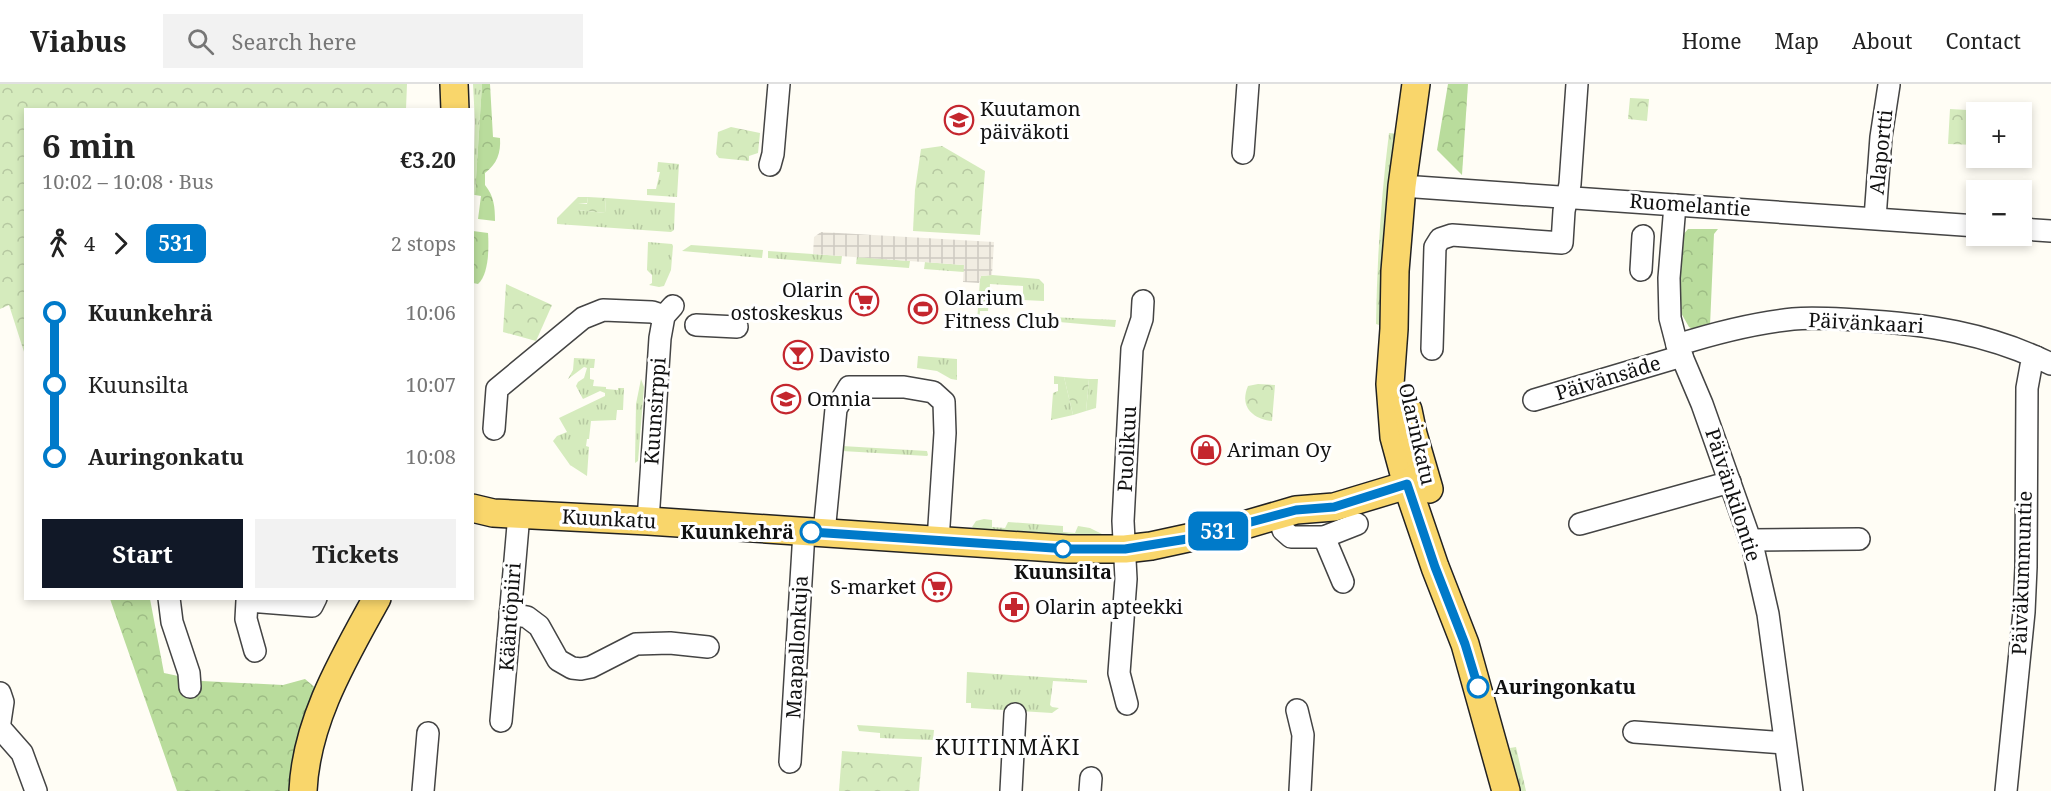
<!DOCTYPE html>
<meta charset="utf-8">
<style>
body{margin:0;font-family:"Noto Serif",serif;background:#f2f2f2;color:#222;height:100vh;display:flex;flex-direction:column;font-size:22px;white-space:nowrap}
*{box-sizing:border-box;margin:0}
p{font-size:20px;color:#767676}
.icon{flex:none;width:33px;height:33px;fill:none;stroke:currentColor;stroke-width:2;stroke-linecap:round;stroke-linejoin:round}
.map{position:relative;flex:1;overflow:hidden}
.drawer{position:absolute;left:24px;top:24px;width:450px;height:492px;display:flex;flex-direction:column;background:#fff;border-radius:0px;box-shadow:0 3px 9px #0003}
.drawer>*{flex:none}
.badge{padding:0 12px;border-radius:9px;font-size:21px;line-height:39px}
.tools{position:absolute;left:1966px;top:18px;display:grid;gap:12px}
.tools a{display:grid;place-items:center;width:66px;height:66px;border-radius:0px;background:#fff;box-shadow:0 3px 9px #0003;font-size:30px}
.map>.badge{position:absolute;translate:-50% -50%;box-shadow:0 0 0 3px #fff}
.legs{display:flex;align-items:center;gap:9px;height:66px;padding:0 18px;font-size:20px}
.legs p{margin-inline-start:auto}
.summary{display:flex;align-items:center;justify-content:space-between;height:102px;padding:0 18px}
h1{font-size:33px;font-weight:700;line-height:45px}
.primary-button{display:flex;gap:12px;margin-top:auto;padding:12px 18px}
.primary-button a{flex:1;height:69px;border-radius:0px;background:#111827;color:#fff;font-size:24px;font-weight:700;line-height:69px;text-align:center}
.primary-button a+a{background:#f2f2f2;color:#222}
ul{padding:0 18px;list-style:none}
li{display:flex;align-items:center;gap:21px;height:72px;font-size:22px}
li i{display:grid;place-items:center;width:9px;height:100%;margin:0 8px;background:currentColor}
li i::after{content:'';width:15px;height:15px;margin:-8px;border:4px solid;border-radius:50%;background:#fff}
li p{margin-inline-start:auto}
li:first-child i{background:linear-gradient(#0000 50%,currentColor 0)}
li:last-child i{background:linear-gradient(currentColor 50%,#0000 0)}
header{display:flex;align-items:center;gap:36px;box-sizing:border-box;height:84px;padding:0 30px;background:#fff;border-bottom:2px solid #e0e0e0}
header strong{font-size:28px}
nav{display:flex;gap:33px;margin-inline-start:auto;font-size:21px}
.search{width:420px;height:54px;background:#f2f2f2;display:flex;align-items:center;gap:15px;box-sizing:border-box;padding:0 21px;border-radius:0px;color:#767676;font-size:22px}
.map>svg:first-child{display:block}
</style>
<header>
<strong>Viabus</strong>
<div class="search"><svg class="icon" aria-label="search" viewBox="0 0 24 24"><circle cx="10" cy="10" r="6"/><path d="M15 15l6 6"/></svg>Search here</div>
<nav><a>Home</a><a>Map</a><a>About</a><a>Contact</a></nav>
</header>
<div class="map">
<svg width="2051" height="707" viewBox="0 0 2051 707">
<defs>
<pattern id="grass-tufts" width="24" height="20" patternUnits="userSpaceOnUse" patternTransform="scale(1.5)"><rect width="24" height="20" fill="#d5ebbd"/><path d="M3 7l-1-3M5 7V3M7 7l1-3M15 17l-1-3M17 17v-4M19 17l1-3" fill="none" stroke="#b6c8a1"/></pattern>
<pattern id="forest-crowns" width="20" height="18" patternUnits="userSpaceOnUse" patternTransform="scale(1.5)"><rect width="20" height="18" fill="#b9dc9c"/><path d="M2 6a3 3 0 1 1 6 0M12 15a3 3 0 1 1 6 0" fill="none" stroke="#9ebc85"/></pattern>
<pattern id="park-crowns" width="20" height="18" patternUnits="userSpaceOnUse" patternTransform="scale(1.5)"><rect width="20" height="18" fill="#d5ebbd"/><path d="M2 6a3 3 0 1 1 6 0M12 15a3 3 0 1 1 6 0" fill="none" stroke="#b6c8a1"/></pattern>
<pattern id="plaza-grid" width="8" height="8" patternUnits="userSpaceOnUse" patternTransform="scale(1.5)"><rect width="8" height="8" fill="#f1ede2"/><path d="M0 4h8M4 0v8" fill="none" stroke="#cecac1"/></pattern>
</defs>
<rect width="100%" height="100%" fill="#fffdf5"/>
<g fill="url(#grass-tufts)">
<path d="M473,0H482L475,111H473L475,38Z"/>
<path d="M1389,49L1399,50L1384,218L1379,241L1376,240C1377,176 1381,113 1389,49Z"/>
<path d="M658,78L679,80L677,113L647,111V105H656L660,88H657Z"/>
<path d="M578,113H588L587,119L578,120L577,126L605,129L606,114L675,119L674,146L671,148L557,140V134Z"/>
<path d="M648,158L672,160L673,162L671,186L664,202L659,203L649,201L652,199V191L647,186Z"/>
<path d="M691,161L763,166L762,174L682,167Z"/>
<path d="M768,167L842,172L841,180L768,174Z"/>
<path d="M857,173L910,177L909,184L856,180Z"/>
<path d="M925,178L964,181V188L924,185Z"/>
<path d="M992,191L1039,195L1044,200V217L1023,216V202L990,200L988,227H980L979,239L977,238L980,195L981,192Z"/>
<path d="M1050,233L1116,236L1115,243L1048,237Z"/>
<path d="M918,272L957,275V296L951,295L937,287L917,284Z"/>
<path d="M574,274L595,275L594,284H590V295L594,296L593,302L606,303V305L618,306V304H624L623,326H617L616,336L591,337L589,355H587L586,362L589,363L587,392L570,381L553,357L557,352L567,348L559,334L605,312V309L600,307L583,315L576,302L578,298L584,294L587,284L584,283L568,295L573,286Z"/>
<path d="M1054,292L1064,293L1073,331L1051,336L1053,309L1058,307V300H1054Z"/>
<path d="M641,295L644,303L638,377L635,379L636,320Z"/>
<path d="M1089,295H1098L1096,324L1086,327Z"/>
<path d="M842,362L927,367L928,371L927,372L842,367Z"/>
<path d="M984,435L992,436V443L1005,444L1008,438L1063,442V448L1075,449L1078,442L1090,444L1102,450L1098,453L977,446L972,443L976,437Z"/>
<path d="M967,588L1087,596V599L1053,597L1050,621L1052,623L1059,624L1052,629L971,624V619H966Z"/>
<path d="M857,641L934,646L933,656L880,654V649L859,647Z"/>
<path d="M1516,663L1526,707H1517L1510,664Z"/>
</g>
<g fill="url(#forest-crowns)">
<path d="M482,0H490L493,53L500,54C501,69 497,80 485,89V101C494,112 495,123 495,137L478,135L481,112L475,111Z"/>
<path d="M1448,0H1468L1462,91L1437,66Z"/>
<path d="M1688,145H1718L1714,150L1710,242L1695,246L1689,243L1676,220L1682,152Z"/>
<path d="M473,147L488,149C489,164 489,190 478,200L473,199Z"/>
<path d="M110,515H150L164,589L202,597L283,601L305,595L318,606L297,707H177Z"/>
</g>
<g fill="url(#park-crowns)">
<path d="M0,0H407L406,25L26,26L25,271L9,221L0,225Z"/>
<path d="M1630,14L1649,15L1647,37L1628,35Z"/>
<path d="M1950,25L2002,28H1977V61L1948,60Z"/>
<path d="M731,43L760,49L758,69L749,72V77L719,74L716,70L718,48Z"/>
<path d="M942,62L985,87L980,151L913,147L915,106L921,65Z"/>
<path d="M588,113L606,114L605,129L577,126V120H587Z"/>
<path d="M506,200L552,221L536,257L503,248Z"/>
<path d="M1064,293L1089,295L1086,327L1073,331Z"/>
<path d="M1258,300L1275,301L1272,337C1253,335 1239,323 1248,302Z"/>
<path d="M842,667L922,673L919,707H839Z"/>
</g>
<path fill="url(#plaza-grid)" d="M821,148L994,158L992,191L981,192L979,199L963,198L964,181L813,170L814,153Z"/>
<g fill="none" stroke-linecap="round" stroke-linejoin="round">
<g stroke="#444" stroke-width="24">
<g id="minor">
<path d="M1243,69L1248,0"/>
<path d="M770,81L773,70L779,0"/>
<path d="M1402,102L1977,142"/>
<path d="M1675,121L1669,194L1670,234L1677,261L1702,320L1753,464L1768,530L1792,707"/>
<path d="M1875,134L1881,53L1889,1"/>
<path d="M2022,145L2051,147"/>
<path d="M1641,186L1643,152"/>
<path d="M696,241L737,243"/>
<path d="M1677,261C1715,249 1754,239 1793,235C1814,233 1836,235 1857,236C1926,240 1988,249 2051,280"/>
<path d="M1432,265L1435,163L1440,155L1452,151L1562,159L1564,127L1570,100L1577,0"/>
<path d="M1534,316L1682,272"/>
<path d="M494,345L497,305L583,234L603,226L652,228L664,232"/>
<path d="M1279,431L1283,446L1291,453H1324L1357,440"/>
<path d="M648,437L660,254L664,232L673,222"/>
<path d="M1580,440L1730,398"/>
<path d="M824,449L836,325L849,303H904L933,308L944,318L945,349L938,457"/>
<path d="M1324,453L1343,498"/>
<path d="M1751,456L1859,455"/>
<path d="M169,514L172,538L189,589L190,603"/>
<path d="M510,530L527,533L539,542L558,576L572,584L581,585L591,583L636,560L670,559L708,563"/>
<path d="M255,567L246,535L247,517L312,522L316,514"/>
<path d="M0,609L3,618L0,638"/>
<path d="M1127,620L1119,589L1126,495L1123,437L1132,265L1142,235L1143,217"/>
<path d="M1297,626L1303,651L1300,707"/>
<path d="M501,637L519,430"/>
<path d="M0,644L22,669L36,707"/>
<path d="M1634,648L1785,659"/>
<path d="M790,678L804,448"/>
<path d="M423,707L428,649"/>
<path d="M1011,707L1015,630"/>
<path d="M1090,707L1091,694"/>
<path d="M2006,707L2024,528L2026,483L2027,304L2031,282L2036,273"/>
</g>
</g>
<g stroke="#222" stroke-width="30">
<g id="major">
<path d="M454,0L455,26"/>
<path d="M1416,0L1402,102L1395,187L1394,245L1390,300L1394,353L1407,401L1435,483L1465,560L1506,707"/>
<path d="M1408,326L1413,350L1429,405"/>
<path d="M472,424L493,429L648,437L1068,465H1125L1151,462L1234,444L1296,426L1334,423L1407,401L1423,388"/>
<path d="M303,707C306,637 344,574 377,514"/>
</g>
</g>
<use href="#minor" stroke="#fff" stroke-width="21"/>
<use href="#major" stroke="#f9d66b" stroke-width="27"/>
</g>
<g fill="none" stroke-linecap="round" stroke-linejoin="round">
<g stroke="#fff" stroke-width="14">
<path id="line-1" d="M811,448L1068,465H1125L1187,455L1296,426L1334,423L1407,400L1435,483L1465,560L1478,603"/>
</g>
<use href="#line-1" stroke="#007ac9" stroke-width="9"/>
</g>
<defs>
<g id="school-ring" transform="scale(1.5)"><circle r="9.5" fill="#fff" stroke="#c4262e" stroke-width="1.5"/><path d="M0-5L7-2L0 1L-7-2ZM-4 1L0 2.5L4 1V4Q0 6-4 4Z" fill="#c4262e"/></g>
<g id="supermarket-ring" transform="scale(1.5)"><circle r="9.5" fill="#fff" stroke="#c4262e" stroke-width="1.5"/><path d="M-6-5.5h2.5l.6 2H6L4.5 2H-2.5L-4.4-4H-6ZM-1.5 3.2a1.3 1.3 0 1 0 .1 0ZM3 3.2a1.3 1.3 0 1 0 .1 0Z" fill="#c4262e"/></g>
<g id="stadium-ring" transform="scale(1.5)"><circle r="9.5" fill="#fff" stroke="#c4262e" stroke-width="1.5"/><path d="M0-5a6.5 5 0 1 0 0 10a6.5 5 0 1 0 0-10ZM-3.5-1.8h7v3.6h-7Z" fill="#c4262e"/></g>
<g id="bar-ring" transform="scale(1.5)"><circle r="9.5" fill="#fff" stroke="#c4262e" stroke-width="1.5"/><path d="M-6-5H6L.8 .8V4.5H3.5V6h-7V4.5H-.8V.8Z" fill="#c4262e"/></g>
<g id="shop-ring" transform="scale(1.5)"><circle r="9.5" fill="#fff" stroke="#c4262e" stroke-width="1.5"/><path d="M-5-2.5h2.3a2.7 3.5 0 0 1 5.4 0H5L5.5 6h-11ZM-1.5-2.5h3a1.5 2.3 0 0 0-3 0Z" fill="#c4262e"/></g>
<g id="pharmacy-ring" transform="scale(1.5)"><circle r="9.5" fill="#fff" stroke="#c4262e" stroke-width="1.5"/><path d="M-2-6h4v4h4v4h-4v4h-4v-4h-4v-4h4Z" fill="#c4262e"/></g>
</defs>
<g fill-rule="evenodd">
<use href="#school-ring" x="959" y="36"/>
<use href="#supermarket-ring" x="864" y="217"/>
<use href="#stadium-ring" x="923" y="225"/>
<use href="#bar-ring" x="798" y="271"/>
<use href="#school-ring" x="786" y="315"/>
<use href="#shop-ring" x="1206" y="366"/>
<use href="#supermarket-ring" x="937" y="503"/>
<use href="#pharmacy-ring" x="1014" y="523"/>
</g>
<g fill="#fff" stroke="#007ac9" stroke-width="3">
<circle cx="811" cy="448" r="10"/>
<circle cx="1063" cy="465" r="8"/>
<circle cx="1478" cy="603" r="10"/>
</g>
<g text-anchor="middle" stroke-width="6" stroke-linejoin="round" paint-order="stroke">
<g font-size="20" fill="#111" stroke="#fff" text-anchor="start">
<text x="980" y="32">Kuutamon<tspan x="980" dy="23">päiväkoti</tspan></text>
<text x="843" y="213" text-anchor="end">Olarin<tspan x="843" dy="23">ostoskeskus</tspan></text>
<text x="944" y="221">Olarium<tspan x="944" dy="23">Fitness Club</tspan></text>
<text x="819" y="278">Davisto</text>
<text x="807" y="322">Omnia</text>
<text x="1227" y="373">Ariman Oy</text>
<text x="916" y="510" text-anchor="end">S-market</text>
<text x="1035" y="530">Olarin apteekki</text>
</g>
<g font-size="20" fill="#111" stroke="#fff">
<text transform="translate(1881 68) rotate(-84)" y="7">Alaportti</text>
<text transform="translate(1690 121) rotate(4)" y="7">Ruomelantie</text>
<text transform="translate(1866 239) rotate(3)" y="7">Päivänkaari</text>
<text transform="translate(1608 294) rotate(-17)" y="7">Päivänsäde</text>
<text transform="translate(655 327) rotate(-86)" y="7">Kuunsirppi</text>
<text transform="translate(1417 350) rotate(77)" y="7">Olarinkatu</text>
<text transform="translate(1127 365) rotate(-87)" y="7">Puolikuu</text>
<text transform="translate(1733 411) rotate(72)" y="7">Päivänkilontie</text>
<text transform="translate(609 435) rotate(3)" y="7">Kuunkatu</text>
<text transform="translate(2022 489) rotate(-88)" y="7">Päiväkummuntie</text>
<text transform="translate(510 533) rotate(-86)" y="7">Kääntöpiiri</text>
<text transform="translate(797 563) rotate(-87)" y="7">Maapallonkuja</text>
</g>
<g font-size="20" font-weight="bold" fill="#111" stroke="#fff" text-anchor="end">
<text x="794" y="455">Kuunkehrä</text>
<text x="1063" y="495" text-anchor="middle">Kuunsilta</text>
<text x="1494" y="610" text-anchor="start">Auringonkatu</text>
</g>
<g font-size="21" letter-spacing="1.5" fill="#111" stroke="#fff">
<text x="1008" y="671">KUITINMÄKI</text>
</g>
</g>
</svg>
<div class="tools">
<a>+</a>
<a>−</a>
</div>
<b class="badge" style="left:1218px;top:447px;background:#007ac9;color:#fff">531</b>
<section class="drawer">
<div class="summary"><div><h1>6 min</h1><p>10:02 – 10:08 · Bus</p></div><b>€3.20</b></div>
<div class="legs"><svg class="icon" aria-label="walk" viewBox="0 0 24 24"><circle cx="13" cy="4" r="2"/><path d="M13 8l-2 6 4 7M11 14l-3 7M7 12l3-4h3l4 4"/></svg>4<svg class="icon" aria-label="forward" viewBox="0 0 24 24"><path d="M9 5l7 7-7 7"/></svg><b class="badge" style="background:#007ac9;color:#fff">531</b><p>2 stops</p></div>
<ul>
<li><i style="color:#007ac9"></i><b>Kuunkehrä</b><p>10:06</p></li>
<li><i style="color:#007ac9"></i><span>Kuunsilta</span><p>10:07</p></li>
<li><i style="color:#007ac9"></i><b>Auringonkatu</b><p>10:08</p></li>
</ul>
<div class="primary-button"><a>Start</a><a>Tickets</a></div>
</section>
</div>
